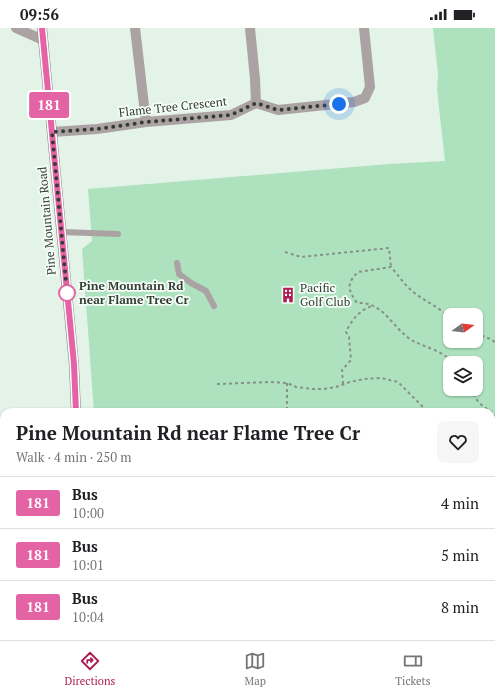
<!DOCTYPE html>
<meta charset="utf-8">
<style>
body{margin:0;font-family:"PT Serif",serif;background:#f6f6f6;color:#202124;height:100vh;display:flex;flex-direction:column;font-size:15px;white-space:nowrap}
*{box-sizing:border-box;margin:0}
p{font-size:13px;color:#757577}
.icon{flex:none;width:22px;height:22px;fill:none;stroke:currentColor;stroke-width:2;stroke-linecap:round;stroke-linejoin:round}
.map{position:relative;flex:1;overflow:hidden}
.panel{position:absolute;left:0px;top:380px;width:495px;height:232px;display:flex;flex-direction:column;background:#fff;border-radius:12px 12px 0 0;box-shadow:0 1px 3px #0004}
.panel>*{flex:none}
.badge{padding:0 8px;border-radius:3px;font-size:14px;line-height:26px}
.needle{width:26px;rotate:75deg}
.tools{position:absolute;left:443px;top:280px;display:grid;gap:8px}
.tools a{display:grid;place-items:center;width:40px;height:40px;border-radius:8px;background:#fff;box-shadow:0 1px 3px #0004;font-size:20px}
.you{position:absolute;width:20px;height:20px;margin:-10px;border:3px solid #fff;border-radius:50%;background:#1a73e8;box-shadow:0 0 0 6px #1a73e833}
.map>.badge{position:absolute;translate:-50% -50%;box-shadow:0 0 0 2px #fff}
.round{display:grid;place-items:center;flex:none;width:42px;height:42px;border-radius:8px;background:#f6f6f6}
.summary{display:flex;align-items:center;justify-content:space-between;height:68px;padding:0 16px}
h1{font-size:19px;font-weight:700;line-height:30px}
ul{padding:0;list-style:none}
li{display:flex;align-items:center;gap:12px;height:52px;padding:0 16px;border-top:1px solid #e0e0e0}
li div{flex:1}
li b{display:block;font-size:15px}
li em{font-style:normal}
li .badge{min-width:44px;font-weight:700;text-align:center}
.status{display:flex;justify-content:space-between;align-items:center;height:28px;padding:0 20px;background:#fff;direction:ltr}
.status svg{height:11px;fill:currentColor}
.tab-bar{display:flex;justify-content:space-around;align-items:center;height:56px;border-top:1px solid #e0e0e0;background:#fff;font-size:11px;color:#757577}
.tab-bar a{display:grid;justify-items:center;gap:2px}
.tab-bar .current{color:#ad1d53}
.map>svg:first-child{display:block}
</style>
<div class="status"><b>09:56</b><svg viewBox="0 0 49 12"><path d="M0 12V9h3v3zM5 12V6h3v6zM10 12V3h3v9zM15 12V0h3v12zM26 1h20v11H26zM47 4h2v5h-2z"/></svg></div>
<div class="map">
<svg width="495" height="612" viewBox="0 0 495 612">
<rect width="100%" height="100%" fill="#e3f3e7"/>
<g fill="#aee2bf" fill-rule="evenodd">
<path d="M433,0H495V612H106V608H491V384H94L82,221L92,213L88,161L389,136L445,133L437,62L438,46ZM450,287H476V313H450ZM450,335H476V361H450Z"/>
<path d="M0,440H4V608H79V612H0Z"/>
</g>
<g fill="none" stroke-linecap="round" stroke-linejoin="round">
<g stroke="#5fab7b" stroke-width="3.5">
<path d="M431,608L439,612"/>
<path d="M287,612L291,608"/>
</g>
<g stroke="#869189" stroke-width="2" stroke-dasharray="3 3" stroke-linecap="butt">
<path d="M285,224L301,229L389,220L391,239"/>
<path d="M450,290C439,279 424,273 412,263C404,256 398,247 391,239L358,244C346,256 348,262 357,275C385,273 393,303 415,314C428,320 445,324 453,335"/>
<path d="M476,305L490,311L495,314"/>
<path d="M287,355V384"/>
<path d="M217,356L270,354L287,355L296,359L313,361H324L336,359L350,354L364,351L381,350L398,354L428,384"/>
<path d="M343,356L342,342L351,332L349,309L346,304C351,293 360,281 373,278"/>
<path d="M470,361L479,375L495,387"/>
<path d="M0,444L4,445"/>
<path d="M491,472L495,479"/>
<path d="M0,507L4,504"/>
<path d="M240,608L242,612"/>
<path d="M399,612L400,608"/>
</g>
<g stroke="#aba2a4" stroke-width="6">
<path d="M61,204L118,206"/>
<path d="M177,235L179,246L191,255L206,263L214,278"/>
</g>
<g stroke="#aba2a4" stroke-width="10">
<path d="M16,0L43,12"/>
<path d="M135,0L146,94"/>
<path d="M250,0L255,51L256,75"/>
<path d="M52,104L97,101L146,94L231,87L256,75L278,82L354,74L365,70L370,59L364,0"/>
<path d="M0,421L4,422"/>
</g>
<g stroke="#8a7d80" stroke-width="10">
<path d="M42,0L74,337L76,384"/>
<path d="M96,608V612"/>
</g>
</g>
<g fill="none" stroke-linecap="round" stroke-linejoin="round">
<g stroke="#fff" stroke-width="9">
<path id="line" d="M42,0L74,336L76,384"/>
</g>
<use href="#line" stroke="#e463a4" stroke-width="6"/>
<path stroke="#353c37" stroke-width="4" stroke-dasharray="0 7.2" d="M67,265L52,104L97,101L146,94L231,87L256,75L278,82L339,76"/>
</g>
<defs>
<g id="building-bare" transform="scale(1.2)"><path d="M-4-6H4V6H1V3H-1V6H-4ZM-2.5-4.3h1.7v1.8h-1.7ZM.8-4.3h1.7v1.8H.8ZM-2.5-1h1.7V.8h-1.7ZM.8-1h1.7V.8H.8Z" fill="#ad1d53" stroke="#f4fef7" stroke-width="2.5" paint-order="stroke"/></g>
</defs>
<g fill-rule="evenodd">
<use href="#building-bare" x="288" y="267"/>
</g>
<circle fill="#fff" stroke="#e463a4" stroke-width="2" cx="67" cy="265" r="8"/>
<g text-anchor="middle" stroke-width="3.5" stroke-linejoin="round" paint-order="stroke">
<g font-size="12" fill="#353c37" stroke="#f4fef7">
<text transform="translate(173 79) rotate(-6)" y="4">Flame Tree Crescent</text>
<text transform="translate(47 193) rotate(-95)" y="4">Pine Mountain Road</text>
</g>
<g font-size="12" font-weight="bold" fill="#353c37" stroke="#f4fef7" text-anchor="start">
<text x="79" y="262">Pine Mountain Rd<tspan x="79" dy="14">near Flame Tree Cr</tspan></text>
</g>
<g font-size="12" fill="#353c37" stroke="#f4fef7" text-anchor="start">
<text x="300" y="264">Pacific<tspan x="300" dy="14">Golf Club</tspan></text>
</g>
</g>
</svg>
<div class="tools">
<a><svg class="needle" viewBox="-14 -14 28 28"><path d="M0-13l5 13h-10z" fill="#e53935"/><path d="M0 13l5-13h-10z" fill="#757577"/></svg></a>
<a><svg class="icon" aria-label="layers" viewBox="0 0 24 24"><path d="M12 4l9 5-9 5-9-5zM3 14l9 5 9-5"/></svg></a>
</div>
<div class="you" style="left:339px;top:76px"></div>
<b class="badge" style="left:49px;top:77px;background:#e463a4;color:#fff">181</b>
<section class="panel">
<div class="summary"><div><h1>Pine Mountain Rd near Flame Tree Cr</h1><p>Walk · 4 min · 250 m</p></div><a class="round"><svg class="icon" aria-label="heart" viewBox="0 0 24 24"><path d="M12 20l-8-8c-3-5 5-10 8-4 3-6 11-1 8 4z"/></svg></a></div>
<ul>
<li><span class="badge" style="background:#e463a4;color:#fff">181</span><div><b>Bus</b><p>10:00</p></div><em>4 min</em></li>
<li><span class="badge" style="background:#e463a4;color:#fff">181</span><div><b>Bus</b><p>10:01</p></div><em>5 min</em></li>
<li><span class="badge" style="background:#e463a4;color:#fff">181</span><div><b>Bus</b><p>10:04</p></div><em>8 min</em></li>
</ul>
</section>
</div>
<nav class="tab-bar">
<a class="current"><svg class="icon" aria-label="directions" viewBox="0 0 24 24"><path d="M12 3l9 9-9 9-9-9zM9 14v-3h6M13 9l2 2-2 2"/></svg>Directions</a>
<a><svg class="icon" aria-label="map" viewBox="0 0 24 24"><path d="M3 6l6-2 6 2 6-2v14l-6 2-6-2-6 2zM9 4v14M15 6v14"/></svg>Map</a>
<a><svg class="icon" aria-label="tickets" viewBox="0 0 24 24"><path d="M3 7h18v10H3zM15 7v10"/></svg>Tickets</a>
</nav>
